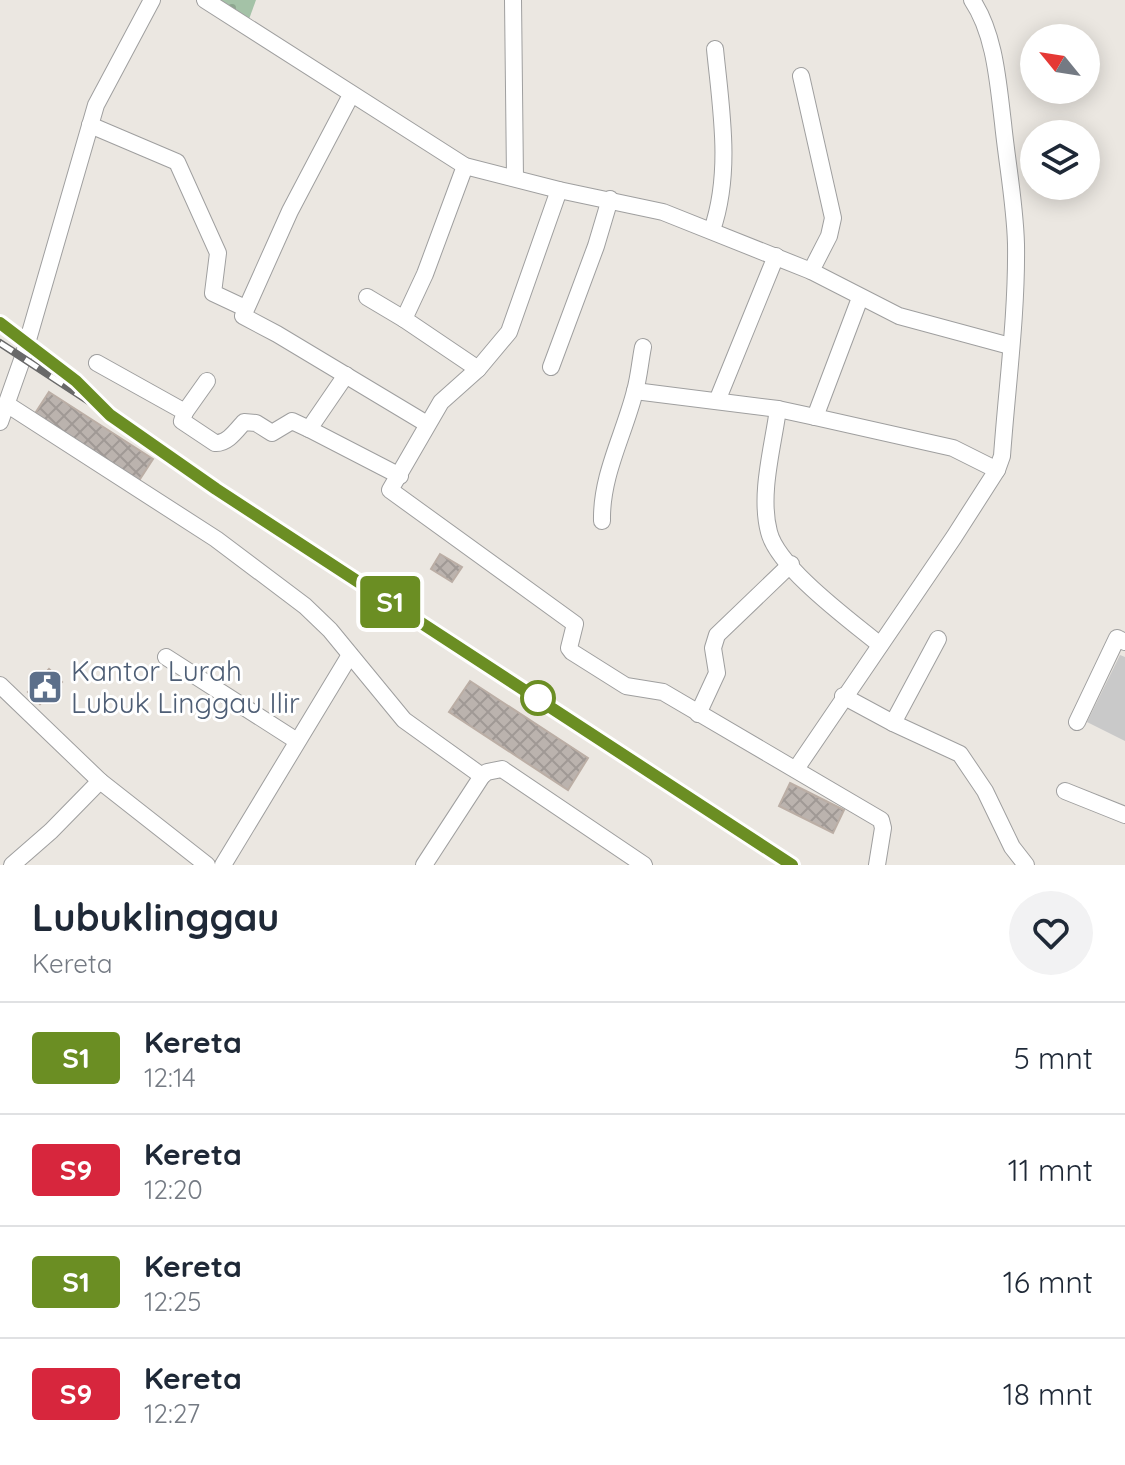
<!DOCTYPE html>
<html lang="id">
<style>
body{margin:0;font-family:Quicksand,sans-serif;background:#f2f2f3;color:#1f2937;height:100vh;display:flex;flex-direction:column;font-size:30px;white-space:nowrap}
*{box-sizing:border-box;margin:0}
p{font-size:26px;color:#747a83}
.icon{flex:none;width:44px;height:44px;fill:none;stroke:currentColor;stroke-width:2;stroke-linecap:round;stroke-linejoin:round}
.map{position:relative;height:865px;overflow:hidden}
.panel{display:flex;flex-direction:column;background:#fff;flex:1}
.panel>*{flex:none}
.badge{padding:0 16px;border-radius:6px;font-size:28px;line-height:52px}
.needle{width:52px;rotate:300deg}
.buttons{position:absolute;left:1020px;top:24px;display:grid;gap:16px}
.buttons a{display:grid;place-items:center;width:80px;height:80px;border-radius:50%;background:#fff;box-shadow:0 4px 20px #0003;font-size:40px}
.map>.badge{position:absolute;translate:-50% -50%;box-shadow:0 0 0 4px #fff}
.round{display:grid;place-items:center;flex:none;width:84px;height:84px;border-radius:42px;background:#f2f2f3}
.summary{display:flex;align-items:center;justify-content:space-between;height:136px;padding:0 32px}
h1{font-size:38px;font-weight:700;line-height:60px}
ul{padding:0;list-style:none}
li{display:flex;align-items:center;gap:24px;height:112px;padding:0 32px;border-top:2px solid #e0e1e3}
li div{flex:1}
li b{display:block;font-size:30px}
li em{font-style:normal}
li .badge{min-width:88px;font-weight:700;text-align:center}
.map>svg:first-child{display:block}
</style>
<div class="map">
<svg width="1125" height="865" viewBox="0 0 1125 865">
<defs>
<pattern id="cemetery-stones" width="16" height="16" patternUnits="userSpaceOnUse" patternTransform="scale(2)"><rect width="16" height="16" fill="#a4c2a7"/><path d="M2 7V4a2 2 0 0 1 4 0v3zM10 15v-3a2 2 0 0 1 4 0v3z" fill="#8da68f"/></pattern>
<pattern id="building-cross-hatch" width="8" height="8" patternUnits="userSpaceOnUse" patternTransform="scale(2)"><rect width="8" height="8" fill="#bbb3ae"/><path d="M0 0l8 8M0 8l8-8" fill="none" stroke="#a09995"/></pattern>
</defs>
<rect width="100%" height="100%" fill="#ebe7e1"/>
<path fill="#c9c9c9" d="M1120,655L1125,657V741L1087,722Z"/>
<path fill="url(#cemetery-stones)" d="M210,0H256L248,22Z"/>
<g fill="url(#building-cross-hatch)" stroke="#bbaea5" stroke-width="2">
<path d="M49,392L153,459L138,482L34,415Z"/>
<path d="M440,554L462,567L452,582L431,569Z"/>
<path d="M49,669L62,682L40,704L28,692Z"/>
<path d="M470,681L588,758L568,790L449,712Z"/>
<path d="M790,783L844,810L833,833L779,806Z"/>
</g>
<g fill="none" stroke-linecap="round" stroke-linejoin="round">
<g stroke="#9f9f9f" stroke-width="18">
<g id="minor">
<path d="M205,0L465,166L559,190L663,212L811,271L899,316L1010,346"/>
<path d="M513,0L515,178"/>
<path d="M801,76L833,218L829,236L811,271"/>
<path d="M351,95L290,211L243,316L277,334L427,424"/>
<path d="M90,125L177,162L218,253L213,293L245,308"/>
<path d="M465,166L425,274L404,319L478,369"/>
<path d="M559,190L509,332L478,369L441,402L390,490L575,624L569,648L572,652L626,686L663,692L881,820L883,828L877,865"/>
<path d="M712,230C732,172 721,109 715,49"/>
<path d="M367,297L404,319"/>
<path d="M97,363L185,412L182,421L215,443C227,444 236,431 244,422L256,423L272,433L292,421L309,429"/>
<path d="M551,367L596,246L610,199"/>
<path d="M346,375L309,429L400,476"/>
<path d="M635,391L778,409L815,417L953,448L997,470"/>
<path d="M717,401L776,256"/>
<path d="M8,405L216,539L305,606L330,630L404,720L482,776"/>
<path d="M778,409C773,447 759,494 769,532C778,568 851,621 880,645"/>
<path d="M185,412L207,381"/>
<path d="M815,417L860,298"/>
<path d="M0,422L23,357L96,105L152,0"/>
<path d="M602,521C601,475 624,435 635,391C639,377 640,362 643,347"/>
<path d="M166,657L297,741"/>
<path d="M0,685L100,781L207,865"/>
<path d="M843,696L893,723L960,754L985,791L1012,847L1026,865"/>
<path d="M698,714L717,673L713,648L717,635L791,564"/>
<path d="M1077,722L1117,638L1125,642"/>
<path d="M893,723L938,639"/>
<path d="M796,769L954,537L997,470L1002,456C1007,386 1017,314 1016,244C1015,204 1007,163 1003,123C998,83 995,34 972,0"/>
<path d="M1065,791L1125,815"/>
<path d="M12,865L51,831L100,781"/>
<path d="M223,865L350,655"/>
<path d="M424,865L482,776L487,772L502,769L644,865"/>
</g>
</g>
<use href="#minor" stroke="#fff" stroke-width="16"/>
<g stroke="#696969" stroke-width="8">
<g id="rail">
<path d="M0,323L60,369"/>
<path d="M0,343L110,415L216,489L792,865"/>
</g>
</g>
<use href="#rail" stroke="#fff" stroke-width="5" stroke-dasharray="15" stroke-linecap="butt"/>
</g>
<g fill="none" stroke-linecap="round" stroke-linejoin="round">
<g stroke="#fff" stroke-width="18">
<path id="line" d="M0,323L76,381L110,415L216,489L792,865"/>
</g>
<use href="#line" stroke="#6b8e23" stroke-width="12"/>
</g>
<defs>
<g id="civic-square" transform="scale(1.8)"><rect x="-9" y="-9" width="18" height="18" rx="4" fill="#5c6f8a" stroke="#fff"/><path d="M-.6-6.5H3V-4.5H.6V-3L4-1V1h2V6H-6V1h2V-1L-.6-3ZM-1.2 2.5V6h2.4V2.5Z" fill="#fff"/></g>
</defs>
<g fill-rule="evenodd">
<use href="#civic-square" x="45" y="687"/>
</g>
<circle fill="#fff" stroke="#6b8e23" stroke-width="4" cx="538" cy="698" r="16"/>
<g text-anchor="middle" stroke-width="6" stroke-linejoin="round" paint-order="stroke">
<g font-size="28" fill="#4e5e75" stroke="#fff" text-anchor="start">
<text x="71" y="681">Kantor Lurah<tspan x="71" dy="32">Lubuk Linggau Ilir</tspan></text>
</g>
</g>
</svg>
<div class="buttons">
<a><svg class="needle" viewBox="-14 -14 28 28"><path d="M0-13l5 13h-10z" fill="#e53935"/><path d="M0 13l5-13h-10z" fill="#747a83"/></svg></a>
<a><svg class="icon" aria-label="layers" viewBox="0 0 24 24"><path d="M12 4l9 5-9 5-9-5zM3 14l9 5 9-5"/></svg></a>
</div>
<b class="badge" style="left:390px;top:602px;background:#6b8e23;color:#fff">S1</b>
</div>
<section class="panel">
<div class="summary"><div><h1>Lubuklinggau</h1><p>Kereta</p></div><a class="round"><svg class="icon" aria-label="heart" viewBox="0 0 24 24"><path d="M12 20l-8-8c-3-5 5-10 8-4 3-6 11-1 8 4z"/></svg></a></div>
<ul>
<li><span class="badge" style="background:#6b8e23;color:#fff">S1</span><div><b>Kereta</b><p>12:14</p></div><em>5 mnt</em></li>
<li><span class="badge" style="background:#d7263d;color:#fff">S9</span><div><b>Kereta</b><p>12:20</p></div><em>11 mnt</em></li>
<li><span class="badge" style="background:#6b8e23;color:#fff">S1</span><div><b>Kereta</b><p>12:25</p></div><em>16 mnt</em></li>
<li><span class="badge" style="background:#d7263d;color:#fff">S9</span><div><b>Kereta</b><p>12:27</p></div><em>18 mnt</em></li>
</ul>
</section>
